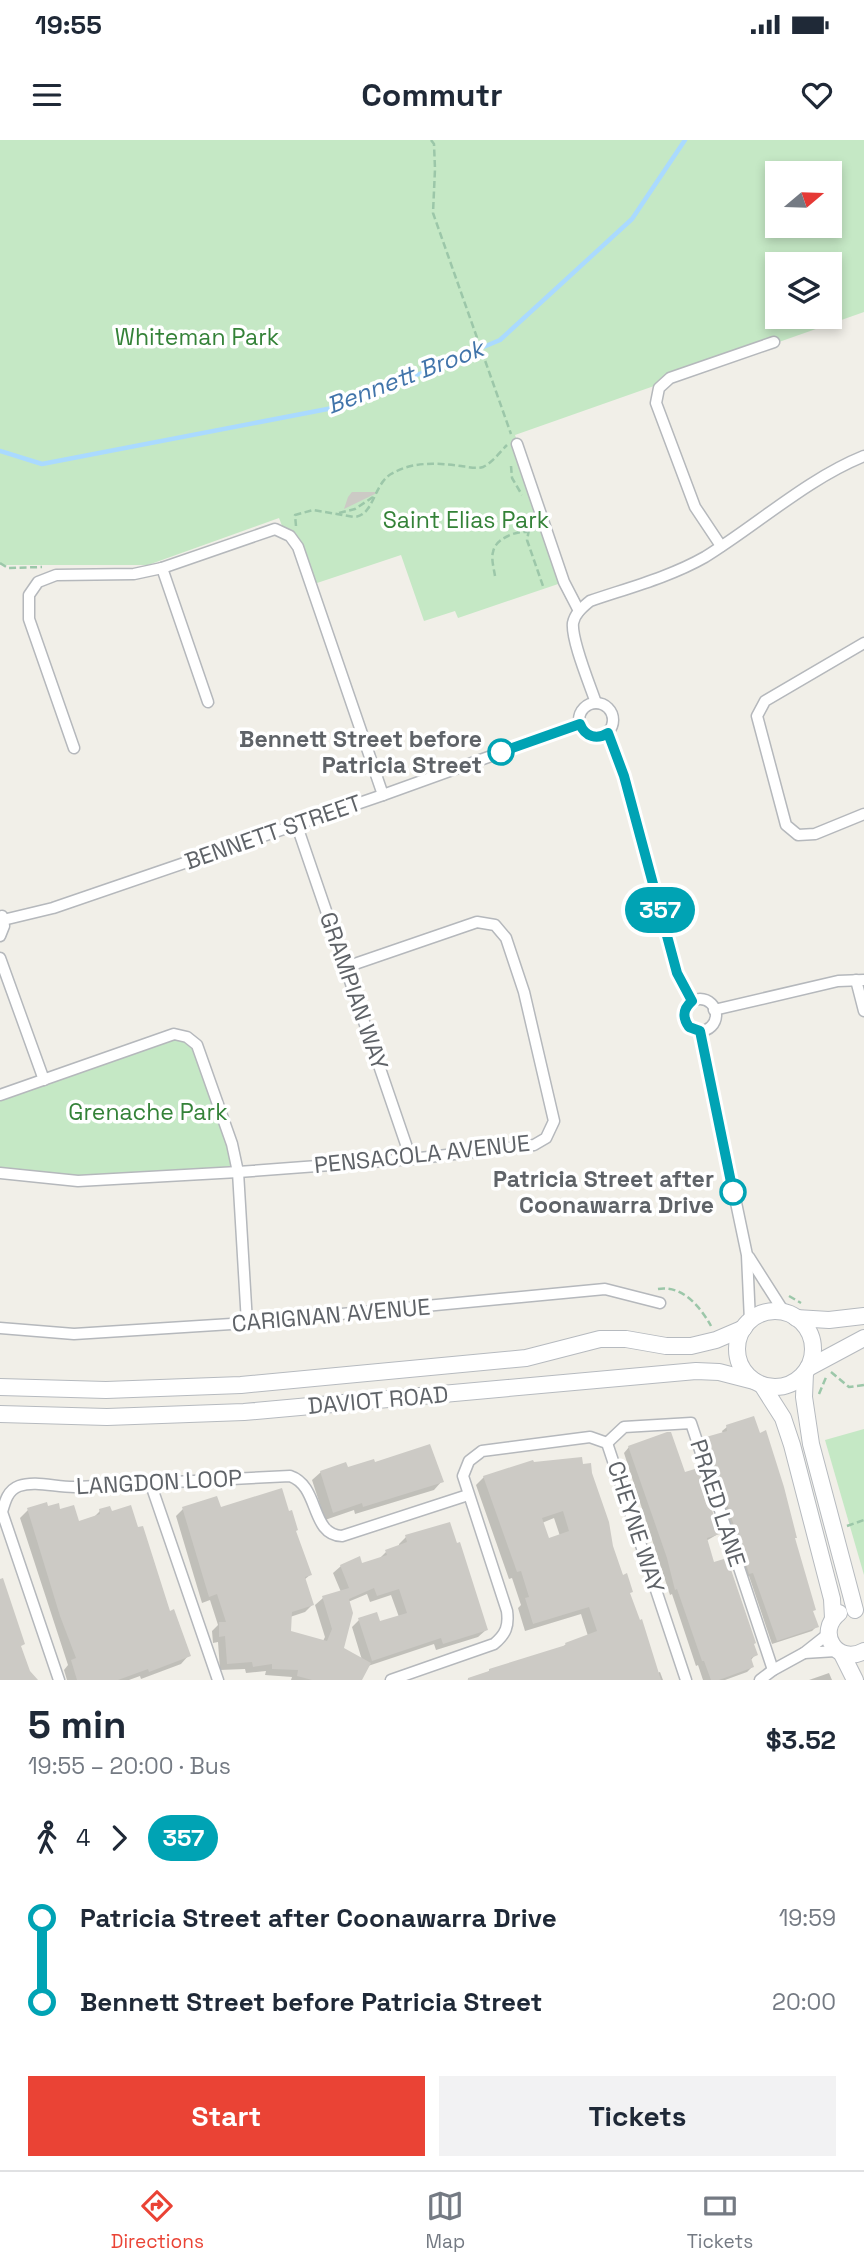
<!DOCTYPE html>
<meta charset="utf-8">
<style>
body{margin:0;font-family:"Space Grotesk",sans-serif;background:#f2f2f3;color:#1f2937;height:100vh;display:flex;flex-direction:column;font-size:26px;white-space:nowrap}
*{box-sizing:border-box;margin:0}
p{font-size:23px;color:#747a83}
.icon{flex:none;width:38px;height:38px;fill:none;stroke:currentColor;stroke-width:2;stroke-linecap:round;stroke-linejoin:round}
.map{position:relative;height:1540px;overflow:hidden}
.panel{display:flex;flex-direction:column;background:#fff;flex:1}
.panel>*{flex:none}
.badge{padding:0 14px;border-radius:23px;font-size:24px;line-height:46px}
.needle{width:46px;rotate:71deg}
.fabs{position:absolute;left:765px;top:21px;display:grid;gap:14px}
.fabs a{display:grid;place-items:center;width:77px;height:77px;border-radius:0px;background:#fff;box-shadow:0 4px 10px #0003;font-size:35px}
.map>.badge{position:absolute;translate:-50% -50%;box-shadow:0 0 0 4px #fff}
.legs{display:flex;align-items:center;gap:10px;height:77px;padding:0 28px;font-size:23px}
.legs p{margin-inline-start:auto}
.overview{display:flex;align-items:center;justify-content:space-between;height:119px;padding:0 28px}
h1{font-size:38px;font-weight:700;line-height:52px}
.button{display:flex;gap:14px;margin-top:auto;padding:14px 28px}
.button a{flex:1;height:80px;border-radius:0px;background:#ea4335;color:#fff;font-size:28px;font-weight:700;line-height:80px;text-align:center}
.button a+a{background:#f2f2f3;color:#1f2937}
ul{padding:0 28px;list-style:none}
li{display:flex;align-items:center;gap:24px;height:84px;font-size:26px}
li i{display:grid;place-items:center;width:10px;height:100%;margin:0 9px;background:currentColor}
li i::after{content:'';width:18px;height:18px;margin:-9px;border:5px solid;border-radius:50%;background:#fff}
li p{margin-inline-start:auto}
li:first-child i{background:linear-gradient(#0000 50%,currentColor 0)}
li:last-child i{background:linear-gradient(currentColor 50%,#0000 0)}
.status{display:flex;justify-content:space-between;align-items:center;height:49px;padding:0 35px;background:#fff;direction:ltr}
.status svg{height:19px;fill:currentColor}
header{display:flex;justify-content:space-between;align-items:center;height:91px;padding:0 28px;background:#fff;font-size:32px;font-weight:700}
.tab-bar{display:flex;justify-content:space-around;align-items:center;height:98px;border-top:2px solid #e0e1e3;background:#fff;font-size:19px;color:#747a83}
.tab-bar a{display:grid;justify-items:center;gap:4px}
.tab-bar .current{color:#ea4335}
.map>svg:first-child{display:block}
</style>
<div class="status"><b>19:55</b><svg viewBox="0 0 49 12"><path d="M0 12V9h3v3zM5 12V6h3v6zM10 12V3h3v9zM15 12V0h3v12zM26 1h20v11H26zM47 4h2v5h-2z"/></svg></div>
<header><svg class="icon" aria-label="menu" viewBox="0 0 24 24"><path d="M4 6h16M4 12h16M4 18h16"/></svg>Commutr<svg class="icon" aria-label="heart" viewBox="0 0 24 24"><path d="M12 20l-8-8c-3-5 5-10 8-4 3-6 11-1 8 4z"/></svg></header>
<div class="map">
<svg width="864" height="1540" viewBox="0 0 864 1540">
<rect width="100%" height="100%" fill="#f1efe8"/>
<g fill="#c5e8c5" fill-rule="evenodd">
<path d="M0,0H864V172L515,295L564,442L458,478L455,471L424,481L401,415L311,445L298,406L284,391L279,378L148,425H0ZM777,33H830V86H777ZM777,124H830V177H777Z"/>
<path d="M174,894L197,905L238,1032L78,1041L0,1033V955Z"/>
<path d="M864,1289V1435L825,1300Z"/>
</g>
<g fill="#0003" fill-rule="evenodd">
<path d="M727,1287L817,1486L812,1491L772,1504L749,1436L745,1438L741,1417L733,1392L730,1393L703,1303L707,1299L723,1294L722,1291Z"/>
<path d="M629,1307L684,1334L718,1394L706,1401L713,1424L756,1514L750,1521L752,1527L747,1532L725,1540H703L698,1525L696,1526L672,1454L670,1455L624,1313Z"/>
<path d="M532,1322L612,1406L657,1533L660,1532L663,1540H467L486,1534L490,1530L562,1508L566,1504L588,1496L581,1474L525,1491L518,1468L521,1465L512,1438L509,1439L476,1345L484,1337ZM554,1378L560,1396L548,1401L542,1383Z"/>
<path d="M374,1325L442,1341L434,1350L355,1374L354,1370L325,1380L312,1340L321,1332Z"/>
<path d="M47,1368L59,1371L78,1384L92,1379L100,1371L168,1473L189,1515L181,1524L141,1539L140,1536L129,1540H67L64,1530L68,1525L20,1378L28,1370Z"/>
<path d="M183,1369L219,1370L295,1391L310,1435L304,1440L312,1465L305,1472L290,1477V1492L323,1501L325,1497L315,1465L323,1458L341,1452L333,1433L341,1426L361,1425L378,1420L386,1412L399,1407V1404L406,1397L486,1490L478,1497L436,1510L434,1504L368,1526L360,1540H291L292,1537L265,1535L266,1531L246,1533L245,1529L220,1530L218,1502L213,1503L212,1491L218,1485L210,1460L202,1463L176,1376ZM367,1454L370,1462L391,1455L399,1477L378,1483L359,1480L352,1487L362,1520L342,1509L348,1462Z"/>
<path d="M829,1533L832,1540H809Z"/>
</g>
<g fill="none" stroke-linecap="round" stroke-linejoin="round">
<path stroke="#aadaff" stroke-width="4.5" d="M0,311L42,324L343,266L500,200L632,79L685,0"/>
</g>
<g fill="#cccac5" fill-rule="evenodd">
<path d="M352,352H379L344,369L348,357Z"/>
<path d="M754,1276L760,1293L766,1290L784,1347L797,1398H795L816,1470L813,1471L819,1487L777,1501L753,1433L749,1434L743,1413L745,1412L737,1389H735L706,1297L727,1291L726,1285Z"/>
<path d="M667,1292H671L685,1332L698,1328L720,1394L707,1398L714,1422L727,1418L756,1503L754,1504L758,1515L751,1518L754,1527L719,1540H711L704,1521H702L677,1449L675,1450L667,1418L628,1306Z"/>
<path d="M430,1304L444,1342L363,1367L362,1363L333,1373L320,1331L346,1322L348,1327L374,1319L375,1322Z"/>
<path d="M582,1317L583,1324L591,1323L592,1333L609,1382L613,1406L623,1435L627,1433L633,1452L630,1453L640,1480L642,1479L661,1540H468V1538L489,1531V1529L566,1505L565,1503L597,1491L589,1467L533,1484L525,1458L529,1457L521,1431L517,1432L483,1336L533,1320L534,1322ZM563,1371L569,1391L549,1398L542,1378Z"/>
<path d="M282,1348L289,1371L292,1370L298,1390L296,1391L312,1435L305,1437L314,1465L292,1472L291,1491L327,1501L332,1489L322,1456L349,1448L340,1425L360,1416L362,1423L387,1415L385,1410L407,1402L405,1395L450,1382L457,1403L460,1402L488,1490L443,1504L441,1498L372,1521L358,1478L377,1472L380,1481L407,1473L399,1449L377,1456L374,1448L349,1459L353,1473L344,1508L371,1523L362,1540H312L297,1536L298,1530L272,1529V1524L253,1527L252,1522L227,1524L225,1496L219,1497V1482H226L217,1454L209,1457L182,1367L217,1356L221,1367Z"/>
<path d="M47,1362L48,1366L59,1363L60,1369L74,1365L79,1381L100,1374L99,1369L110,1366L112,1371L131,1365L138,1387L143,1386L170,1471L174,1469L191,1516L149,1532L148,1529L118,1540H77L71,1520L76,1518L60,1476L27,1368Z"/>
<path d="M3,1438L25,1504L21,1506L30,1531L38,1540H0V1439Z"/>
</g>
<g fill="none" stroke-linecap="round" stroke-linejoin="round">
<g stroke="#b5b8bc" stroke-width="13">
<g id="street">
<path d="M517,304L564,442L579,471"/>
<path d="M721,406L695,367L656,263L659,248L670,238L774,202"/>
<path d="M162,428L208,562"/>
<path d="M864,503L765,561L757,576L786,685L798,695L815,694L864,674"/>
<path d="M596,563C590,545 571,500 573,483C575,473 583,467 590,461C628,448 670,437 705,417C757,385 807,339 864,316"/>
<circle cx="596" cy="580" r="17"/>
<path d="M608,593L624,636L677,833L692,861"/>
<path d="M74,608L29,479V455L38,442L56,435L134,434L162,428L275,389L290,396L298,407L383,655"/>
<path d="M296,683L411,1019"/>
<path d="M3,780L53,768L383,655L580,584"/>
<path d="M0,796L4,786L2,776"/>
<path d="M0,818L44,940"/>
<path d="M856,840L864,871"/>
<circle cx="700" cy="875" r="16"/>
<path d="M714,870L838,841L864,840"/>
<path d="M700,891L747,1115L750,1181"/>
<path d="M0,955L174,894L187,897L197,905L232,1004L238,1032L247,1183"/>
<path d="M0,1033L78,1041L238,1032L411,1019L534,1005L546,998L554,981L524,852L506,798L495,785L477,782L346,827"/>
<path d="M749,1117L784,1172"/>
<path d="M0,1188L74,1194L247,1183L605,1149L660,1163"/>
<path d="M607,1303L624,1287L691,1283L773,1530"/>
<path d="M150,1342L218,1540"/>
<path d="M804,1513L836,1511"/>
<path d="M59,1540L2,1372C5,1361 8,1350 19,1346C36,1340 58,1348 77,1347C148,1343 219,1339 290,1336C320,1346 310,1395 342,1396L468,1355"/>
<path d="M391,1540L494,1504C506,1494 509,1486 507,1471L463,1336L469,1321L482,1311L590,1297L607,1303L686,1540"/>
<path d="M760,1540L773,1530L804,1513L828,1494"/>
</g>
</g>
<g stroke="#b6babf" stroke-width="18">
<g id="secondary">
<circle cx="775" cy="1209" r="38"/>
<path d="M796,1178L829,1180L864,1176"/>
<path d="M808,1228L864,1198"/>
<path d="M805,1233L804,1257L811,1304L855,1470"/>
<path d="M762,1245L783,1278L792,1305L832,1459L833,1478"/>
<path d="M0,1247L106,1250L241,1245L526,1218L600,1199H626L666,1206H691L716,1200L744,1188"/>
<path d="M0,1274L107,1277L244,1272L696,1231L719,1232L754,1241"/>
<path d="M839,1473C815,1492 837,1526 864,1511"/>
<path d="M842,1514L855,1540"/>
</g>
</g>
<g stroke="#9cc7a9" stroke-width="2.5" stroke-dasharray="7 3.5" stroke-linecap="butt">
<path d="M431,0L434,4L435,29L433,73L511,294"/>
<path d="M511,326L512,338L522,355"/>
<path d="M339,373L355,369L373,357"/>
<path d="M531,379L527,400L544,449"/>
<path d="M296,386L295,375L313,370L354,377C374,376 373,345 391,334C413,321 437,323 461,326C468,327 476,329 483,327C492,323 500,312 507,305"/>
<path d="M0,423L8,428L42,427"/>
<path d="M495,436C494,429 491,419 493,412C495,399 515,391 527,392"/>
<path d="M658,1149C682,1145 700,1166 711,1186"/>
<path d="M789,1156L801,1163"/>
<path d="M831,1232L849,1247L864,1245"/>
<path d="M819,1254L827,1235"/>
<path d="M847,1386L864,1380"/>
</g>
<use href="#street" stroke="#fff" stroke-width="10"/>
<use href="#secondary" stroke="#fff" stroke-width="16"/>
</g>
<g fill="none" stroke-linecap="round" stroke-linejoin="round">
<g stroke="#fff" stroke-width="16">
<path id="line-1" d="M501,612L580,584C585,597 597,600 608,593L624,636L677,833L692,861C683,869 682,877 689,887L700,891L733,1052"/>
</g>
<use href="#line-1" stroke="#00a3b4" stroke-width="10"/>
</g>
<g fill="#fff" stroke="#00a3b4" stroke-width="3.5">
<circle cx="501" cy="612" r="12"/>
<circle cx="733" cy="1052" r="12"/>
</g>
<g text-anchor="middle" stroke-width="7" stroke-linejoin="round" paint-order="stroke">
<g font-size="23" fill="#348238" stroke="#fff">
<text x="197" y="205">Whiteman Park</text>
<text x="466" y="388">Saint Elias Park</text>
<text x="148" y="980">Grenache Park</text>
</g>
<g font-size="23" font-weight="bold" fill="#5f6368" stroke="#fff" text-anchor="end">
<text x="482" y="607">Bennett Street before<tspan x="482" dy="26">Patricia Street</tspan></text>
<text x="714" y="1047">Patricia Street after<tspan x="714" dy="26">Coonawarra Drive</tspan></text>
</g>
<g font-size="23" fill="#5f6368" stroke="#fff">
<text transform="translate(273 692) rotate(-19)" y="8">BENNETT STREET</text>
<text transform="translate(354 851) rotate(71)" y="8">GRAMPIAN WAY</text>
<text transform="translate(422 1014) rotate(-6)" y="8">PENSACOLA AVENUE</text>
<text transform="translate(331 1175) rotate(-5)" y="8">CARIGNAN AVENUE</text>
<text transform="translate(378 1260) rotate(-5)" y="8">DAVIOT ROAD</text>
<text transform="translate(159 1342) rotate(-3)" y="8">LANGDON LOOP</text>
<text transform="translate(718 1363) rotate(72)" y="8">PRAED LANE</text>
<text transform="translate(636 1387) rotate(72)" y="8">CHEYNE WAY</text>
</g>
<g font-size="24" font-style="italic" fill="#4174aa" stroke="#fff">
<text transform="translate(405 237) rotate(-21)" y="8">Bennett Brook</text>
</g>
</g>
</svg>
<div class="fabs">
<a><svg class="needle" viewBox="-14 -14 28 28"><path d="M0-13l5 13h-10z" fill="#e53935"/><path d="M0 13l5-13h-10z" fill="#747a83"/></svg></a>
<a><svg class="icon" aria-label="layers" viewBox="0 0 24 24"><path d="M12 4l9 5-9 5-9-5zM3 14l9 5 9-5"/></svg></a>
</div>
<b class="badge" style="left:660px;top:770px;background:#00a3b4;color:#fff">357</b>
</div>
<section class="panel">
<div class="overview"><div><h1>5 min</h1><p>19:55 – 20:00 · Bus</p></div><b>$3.52</b></div>
<div class="legs"><svg class="icon" aria-label="walk" viewBox="0 0 24 24"><circle cx="13" cy="4" r="2"/><path d="M13 8l-2 6 4 7M11 14l-3 7M7 12l3-4h3l4 4"/></svg>4<svg class="icon" aria-label="forward" viewBox="0 0 24 24"><path d="M9 5l7 7-7 7"/></svg><b class="badge" style="background:#00a3b4;color:#fff">357</b></div>
<ul>
<li><i style="color:#00a3b4"></i><b>Patricia Street after Coonawarra Drive</b><p>19:59</p></li>
<li><i style="color:#00a3b4"></i><b>Bennett Street before Patricia Street</b><p>20:00</p></li>
</ul>
<div class="button"><a>Start</a><a>Tickets</a></div>
</section>
<nav class="tab-bar">
<a class="current"><svg class="icon" aria-label="directions" viewBox="0 0 24 24"><path d="M12 3l9 9-9 9-9-9zM9 14v-3h6M13 9l2 2-2 2"/></svg>Directions</a>
<a><svg class="icon" aria-label="map" viewBox="0 0 24 24"><path d="M3 6l6-2 6 2 6-2v14l-6 2-6-2-6 2zM9 4v14M15 6v14"/></svg>Map</a>
<a><svg class="icon" aria-label="tickets" viewBox="0 0 24 24"><path d="M3 7h18v10H3zM15 7v10"/></svg>Tickets</a>
</nav>
